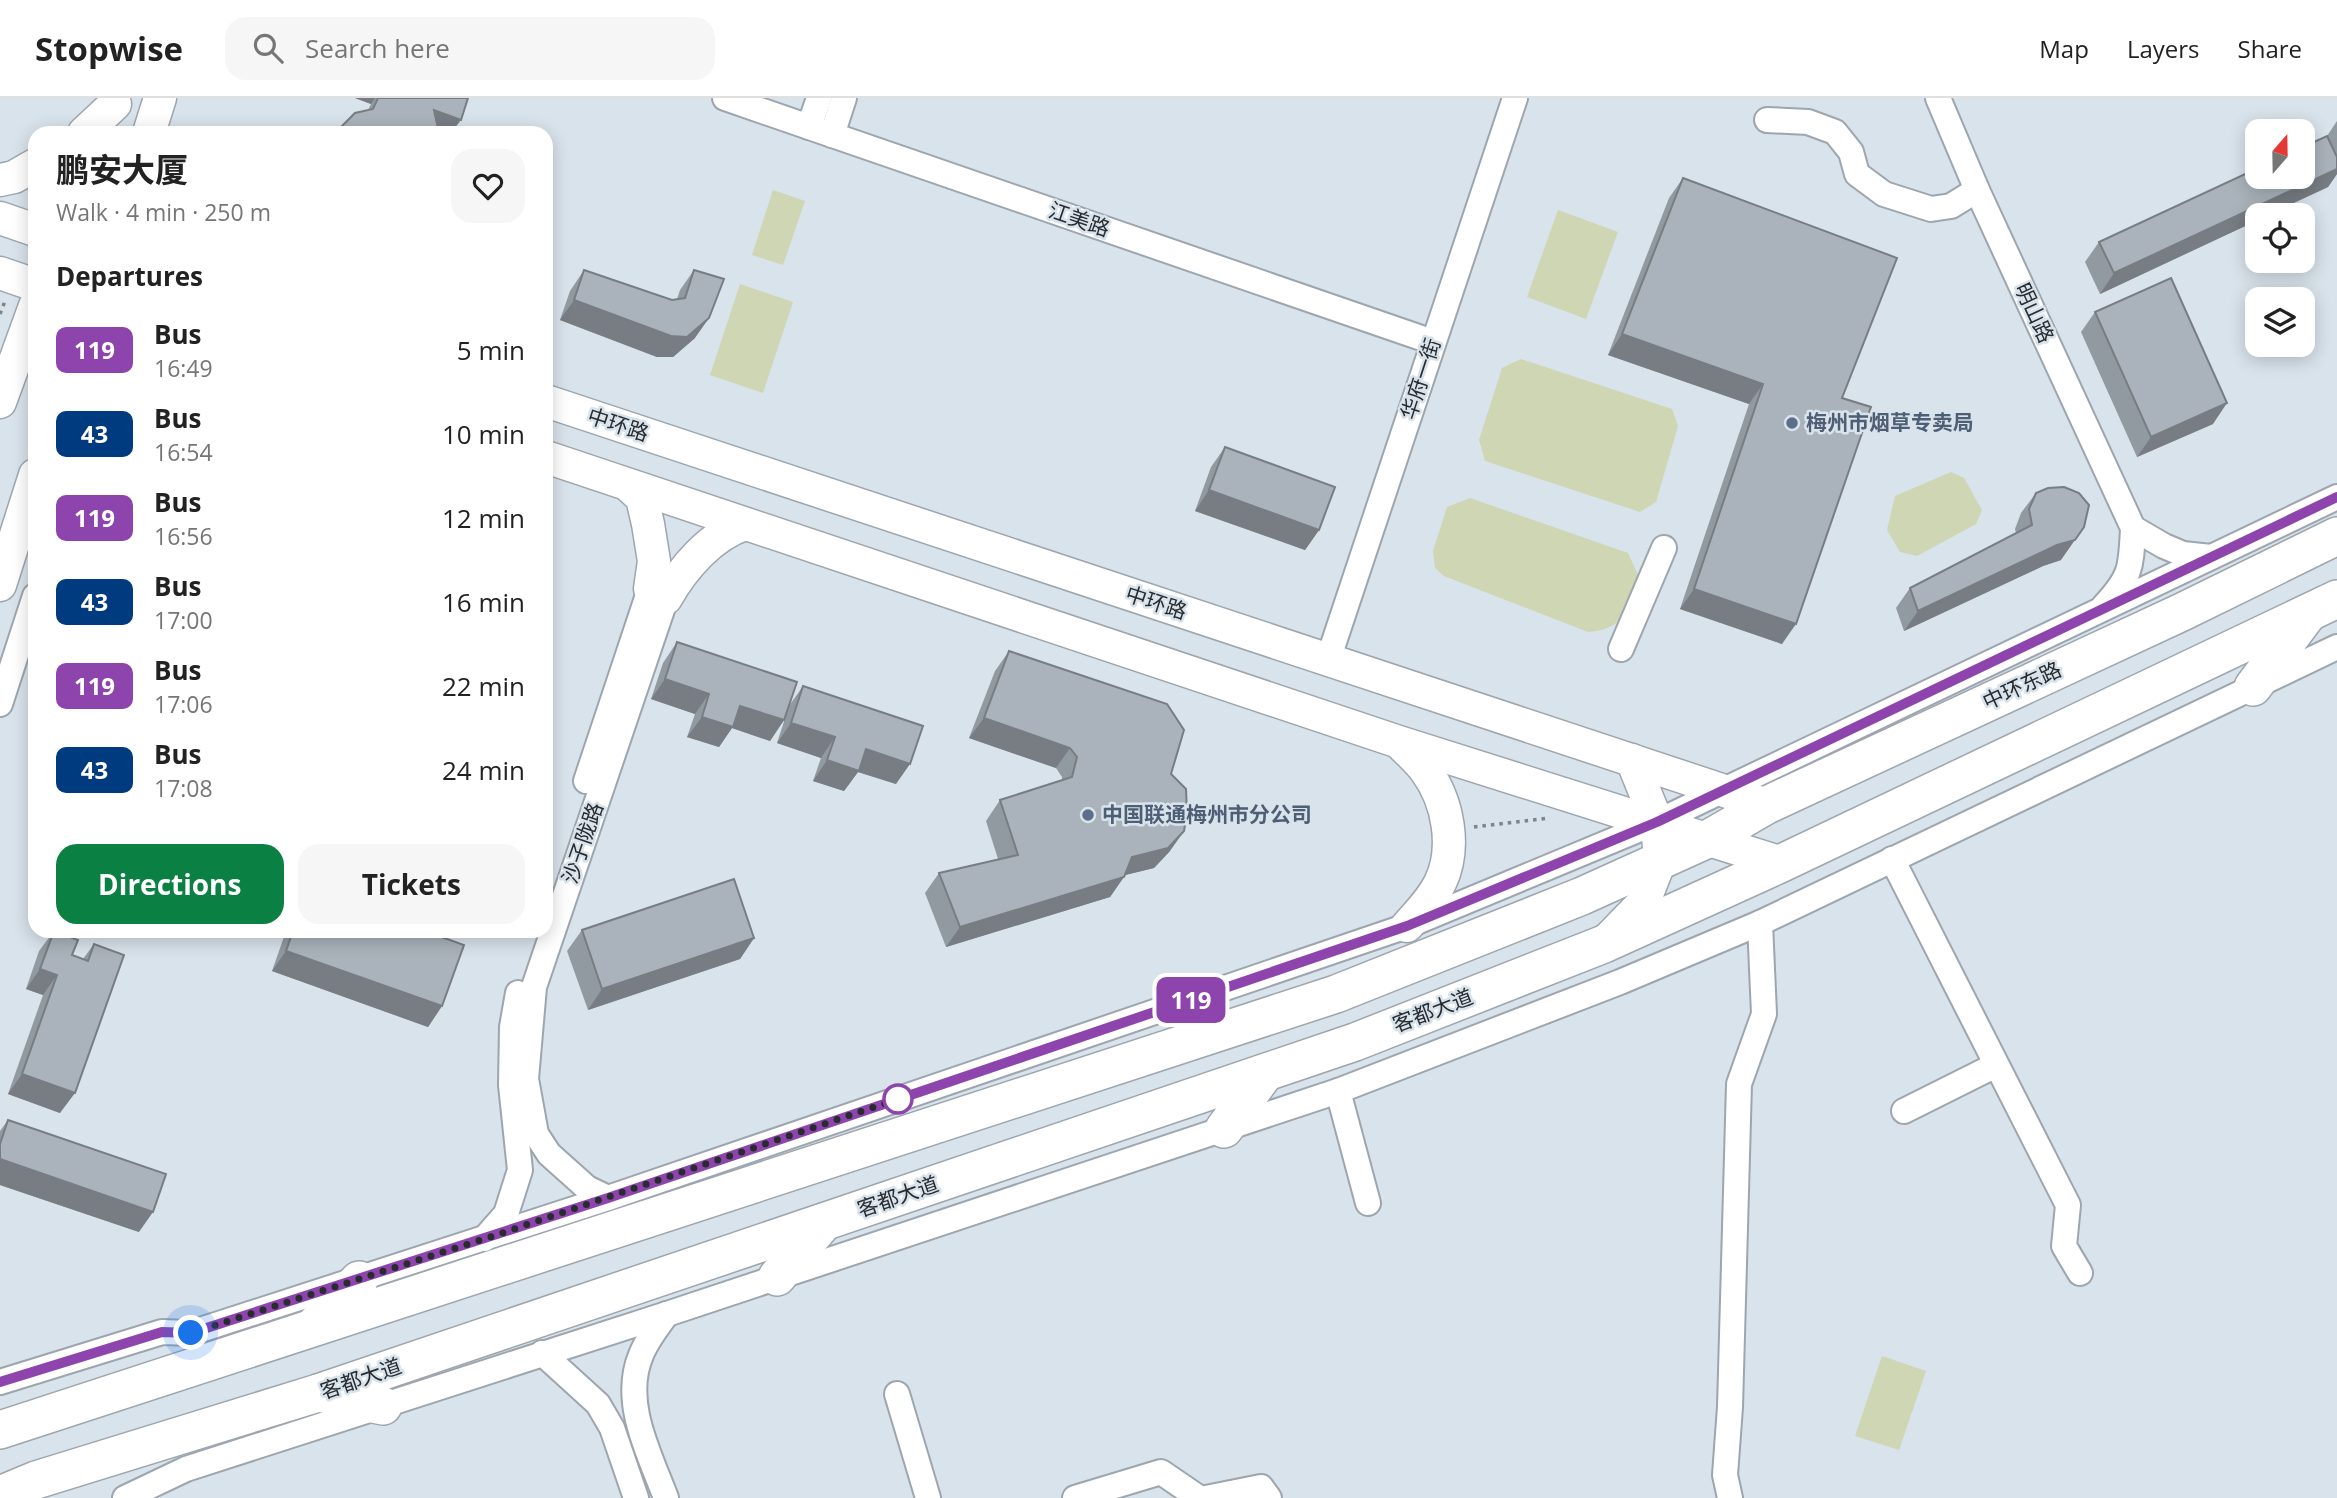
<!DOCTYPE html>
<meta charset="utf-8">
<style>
body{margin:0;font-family:"Open Sans","Noto Sans SC",sans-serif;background:#f6f6f6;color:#222;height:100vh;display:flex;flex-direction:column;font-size:26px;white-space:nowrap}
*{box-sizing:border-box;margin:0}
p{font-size:23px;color:#767676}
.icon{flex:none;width:38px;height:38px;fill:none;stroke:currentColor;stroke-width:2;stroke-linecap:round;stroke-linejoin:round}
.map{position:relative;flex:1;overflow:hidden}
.details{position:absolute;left:28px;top:28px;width:525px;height:812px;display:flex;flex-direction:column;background:#fff;border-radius:21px;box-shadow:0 4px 18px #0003}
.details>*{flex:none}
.badge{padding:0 14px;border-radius:10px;font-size:24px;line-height:46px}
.needle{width:46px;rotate:20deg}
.buttons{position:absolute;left:2245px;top:21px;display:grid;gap:14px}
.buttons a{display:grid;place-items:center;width:70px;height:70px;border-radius:14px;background:#fff;box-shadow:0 4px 18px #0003;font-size:35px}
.you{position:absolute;width:35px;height:35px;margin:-18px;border:5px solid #fff;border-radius:50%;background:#1a73e8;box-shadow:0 0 0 10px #1a73e833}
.map>.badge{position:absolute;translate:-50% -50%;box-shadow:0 0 0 4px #fff}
h2{padding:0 28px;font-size:26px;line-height:63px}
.round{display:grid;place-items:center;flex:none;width:74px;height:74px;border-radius:21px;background:#f6f6f6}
.overview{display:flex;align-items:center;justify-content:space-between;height:119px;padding:0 28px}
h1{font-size:33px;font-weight:700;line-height:52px}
.cta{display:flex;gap:14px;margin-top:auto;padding:14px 28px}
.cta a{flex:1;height:80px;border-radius:21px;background:#0b8043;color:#fff;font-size:28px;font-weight:700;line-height:80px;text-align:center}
.cta a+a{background:#f6f6f6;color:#222}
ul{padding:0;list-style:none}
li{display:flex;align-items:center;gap:21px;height:84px;padding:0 28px}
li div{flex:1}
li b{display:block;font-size:26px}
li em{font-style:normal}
li .badge{min-width:77px;font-weight:700;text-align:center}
header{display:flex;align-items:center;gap:42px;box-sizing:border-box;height:98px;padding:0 35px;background:#fff;border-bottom:2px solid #e0e0e0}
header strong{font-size:33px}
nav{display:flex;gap:38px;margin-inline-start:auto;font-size:24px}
.search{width:490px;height:63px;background:#f6f6f6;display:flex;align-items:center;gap:18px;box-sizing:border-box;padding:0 24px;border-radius:21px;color:#767676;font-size:26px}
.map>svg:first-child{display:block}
</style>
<header>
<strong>Stopwise</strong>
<div class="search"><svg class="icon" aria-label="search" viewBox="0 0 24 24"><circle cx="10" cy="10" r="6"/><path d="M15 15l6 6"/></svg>Search here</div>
<nav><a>Map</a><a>Layers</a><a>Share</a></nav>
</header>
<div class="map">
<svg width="2337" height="1400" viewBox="0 0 2337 1400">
<rect width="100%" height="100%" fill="#d9e3eb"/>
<g fill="#ced6b3">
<path d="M773,92L805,103L783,167L752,157Z"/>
<path d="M1558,112L1618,134L1586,221L1527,199Z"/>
<path d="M740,186L793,204L763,295L710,277Z"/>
<path d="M1521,261L1672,311L1678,328L1656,404L1640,414L1485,363L1479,342L1502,270Z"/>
<path d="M1951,374L1964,380L1982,412L1976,426L1917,458L1900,454L1887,432L1895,398Z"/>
<path d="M1470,400L1628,455L1638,477C1626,509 1628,531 1588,534L1444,478L1435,470L1433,453L1447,409Z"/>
<path d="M1882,1258L1926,1273L1899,1352L1855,1338Z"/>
</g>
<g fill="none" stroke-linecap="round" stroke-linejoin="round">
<g stroke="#9da6ae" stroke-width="28">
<g id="minor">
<path d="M725,0L1433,244"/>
<path d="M1938,0L1977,92L2133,430C2131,469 2132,478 2104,508"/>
<path d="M1767,22L1808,24L1835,34L1851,54L1857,76L1884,96L1931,111L1951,108L1977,92"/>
<path d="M809,29L819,0"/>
<path d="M832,37L844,0"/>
<path d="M2133,430L2164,448L2183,456L2211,459"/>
<path d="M1621,551L1664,450"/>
<path d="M1328,562L1515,0"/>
<path d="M0,606L35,498"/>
<path d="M586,683L650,491"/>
<path d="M1892,761L2068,1107L2064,1148L2080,1175"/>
<path d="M1338,993L1368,1105"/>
<path d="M1904,1013L1996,967"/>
<path d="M608,1100L587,1090L549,1056L536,1036L526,981L534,889L666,500"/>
<path d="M484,1141L506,1116L520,1072L511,987L512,929L518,895"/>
<path d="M542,1255L598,1306L612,1330L636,1400"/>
<path d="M0,1284L162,1234L191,1235L608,1100L1407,828L1657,724L2337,399"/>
<path d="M897,1296L928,1400"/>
<path d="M125,1400L186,1371L667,1216L1338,993L1620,884L1760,825L2337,549"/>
<path d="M666,1400C650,1357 621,1304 641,1257C647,1242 657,1229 667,1216"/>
<path d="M1075,1400L1161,1374L1199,1400"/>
<path d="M1206,1400L1261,1389L1269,1400"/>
<path d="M1730,1400L1725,1377L1730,1309L1739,986L1764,916L1760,825"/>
</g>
</g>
<g stroke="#9da6ae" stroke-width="35">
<g id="major">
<path d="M84,35L115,6"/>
<path d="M149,35L160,0"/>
<path d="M0,82L14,79L35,67"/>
<path d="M0,120L35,132"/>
<path d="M0,175L35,187"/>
<path d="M546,303L1767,707"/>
<path d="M0,304L35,208"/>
<path d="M546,359L1399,644L1782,765"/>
<path d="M628,387L642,400L648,426L654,463L650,491"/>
<path d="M0,487L35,377"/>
<path d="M666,500C683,470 711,437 745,426"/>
<path d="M1400,645C1408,654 1419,663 1426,673C1448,703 1457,750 1440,785C1432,801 1419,815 1407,828"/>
<path d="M1609,840L1644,804L1660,763L1657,724L1632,662"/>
</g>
</g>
<g stroke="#9da6ae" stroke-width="40">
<g id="highway">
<path d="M2253,589L2307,517"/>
<path d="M1224,1031L1265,975"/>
<path d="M777,1179L824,1124"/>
<path d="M316,1226L359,1182"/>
<path d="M319,1295L383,1308"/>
<path d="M0,1332L1336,896L1582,798L1708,741L1767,707L2182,514L2337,438"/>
<path d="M0,1397L36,1382L318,1295L1355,944L1604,846L1782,765L2337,501"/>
</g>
</g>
<g stroke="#7d848a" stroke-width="3.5" stroke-dasharray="3.5 5" stroke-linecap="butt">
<path d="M0,216L5,203"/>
<path d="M1474,729L1549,720"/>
</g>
<use href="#minor" stroke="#fff" stroke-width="24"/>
<use href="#major" stroke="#fff" stroke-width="32"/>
<use href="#highway" stroke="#fff" stroke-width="37"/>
</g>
<g fill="#929aa1">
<path d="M355,0H468L368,12L371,6Z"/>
<path d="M2337,23V76L2328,89L2268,117H2258V122L2100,196L2085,164L2099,144L2327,38Z"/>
<path d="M1683,80L1842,300L1782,546L1680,511L1749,306L1608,257L1669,100Z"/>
<path d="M584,172L672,202L677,201L680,192L694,172L695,240L673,259H657L560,222L570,193Z"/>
<path d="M2095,214L2213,326L2137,359L2081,234Z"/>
<path d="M1225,349L1319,432L1305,452L1195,413L1211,369Z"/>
<path d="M2036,395L2061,462L2043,468L1904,533L1896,510L1910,490L2016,435L2015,431L2021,415Z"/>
<path d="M677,544L784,622L770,643L732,630L719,649L687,639L695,616L651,601L663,565Z"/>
<path d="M1009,553L1171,676L1170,753L1154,770L1125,777L1110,799L946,849L925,795L939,775L998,761L986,723L1000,702L1062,683V679L1056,670L969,640L995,573Z"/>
<path d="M803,588L896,686L858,674L844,693L813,683L821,660L777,645L789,608Z"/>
<path d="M582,832L754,840L740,861L588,912L567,853Z"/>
<path d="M54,833L72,857L83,861L94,846L60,1015L8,996L43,897L26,891L39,853Z"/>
<path d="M286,833H425L442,908L428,929L272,873Z"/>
<path d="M8,1022L139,1134L0,1087V1033Z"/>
</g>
<g fill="#777d83">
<path d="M355,0H375L371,6Z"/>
<path d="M434,12L461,22L451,35H426Z"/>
<path d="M2337,71V76L2328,89L2268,117H2258V122L2100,196L2114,175Z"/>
<path d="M574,202L709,220L695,240L673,259H657L560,222Z"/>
<path d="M1622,236L1763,286L1749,306L1608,257Z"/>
<path d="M2227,305L2213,326L2137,359L2151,339Z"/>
<path d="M1209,392L1319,432L1305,452L1195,413Z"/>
<path d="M2084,429L2061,462L2043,468L1904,533L1918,513Z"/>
<path d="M1694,491L1796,526L1782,546L1680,511Z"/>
<path d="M665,581L709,596L695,616L651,601Z"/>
<path d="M740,608L784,622L770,643L732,630L719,649L687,639L702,619Z"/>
<path d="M984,620L1070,650L1056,670L969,640Z"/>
<path d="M791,625L835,639L821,660L777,645Z"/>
<path d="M866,651L910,666L896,686L858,674L844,693L813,683L827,662Z"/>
<path d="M1184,733L1170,753L1154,770L1117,779L1132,759Z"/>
<path d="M1124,779L1110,799L946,849L960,829Z"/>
<path d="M754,840L740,861L588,912L602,891Z"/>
<path d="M286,853L442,908L428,929L272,873Z"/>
<path d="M40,871L57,877L43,897L26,891Z"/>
<path d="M22,976L75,995L60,1015L8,996Z"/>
<path d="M0,1061L153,1114L139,1134L0,1087Z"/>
</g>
<g fill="#aab3bb" stroke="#777d83" stroke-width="2">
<path d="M378,0H468L461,22L434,12L439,35H335L355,15L373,11Z"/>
<path d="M2327,38L2337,59V71L2114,175L2099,144L2258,70V79H2303V49Z"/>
<path d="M1683,80L1897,160L1842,300L1871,309L1796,526L1694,491L1763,286L1622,236Z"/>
<path d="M584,172L672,202L685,200L694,172L724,181L709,220L687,239L671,238L574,202Z"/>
<path d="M2171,180L2227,305L2151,339L2095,214Z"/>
<path d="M1225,349L1335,389L1319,432L1209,392Z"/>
<path d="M2064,389L2079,395L2089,407L2084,429L2075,442L2057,447L1918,513L1910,490L2032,427L2029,411L2036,395L2048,390Z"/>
<path d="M677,544L797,584L784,622L740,608L733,629L702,619L709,596L665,581Z"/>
<path d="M1009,553L1167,606L1184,632L1171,676L1186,691L1187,715L1184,733L1168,750L1132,759L1124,779L960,829L939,775L1018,757L1000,702L1072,679L1077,659L1070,650L984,620Z"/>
<path d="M803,588L923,628L910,666L866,651L859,673L827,662L835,639L791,625Z"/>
<path d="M734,781L754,840L602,891L582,832Z"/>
<path d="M54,833L78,842L72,857L88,863L94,846L124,857L75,995L22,976L57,877L40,871Z"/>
<path d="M293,833H425L464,847L442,908L286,853Z"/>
<path d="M8,1022L166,1076L153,1114L0,1061V1046Z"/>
</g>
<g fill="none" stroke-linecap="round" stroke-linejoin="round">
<g stroke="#fff" stroke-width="16">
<path id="line" d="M0,1284L162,1234L191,1235L608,1100L1407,828L1657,724L2337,399"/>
</g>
<use href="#line" stroke="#8e44ad" stroke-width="10"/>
<path stroke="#282c2f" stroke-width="7" stroke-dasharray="0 12.6" d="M191,1235L493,1138L898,1001"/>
</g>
<g fill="#5c6f8a" stroke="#d9e3eb" stroke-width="2.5">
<circle cx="1792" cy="325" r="7"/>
<circle cx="1088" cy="717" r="7"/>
</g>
<circle fill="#fff" stroke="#8e44ad" stroke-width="3.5" cx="898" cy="1001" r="14"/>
<g text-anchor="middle" stroke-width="5" stroke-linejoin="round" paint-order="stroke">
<g font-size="21" fill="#282c2f" stroke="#d9e3eb">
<text transform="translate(1079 122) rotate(19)" y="7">江美路</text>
<text transform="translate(2034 215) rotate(65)" y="7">明山路</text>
<text transform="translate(1421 281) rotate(-72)" y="7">华府一街</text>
<text transform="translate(618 327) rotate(18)" y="7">中环路</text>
<text transform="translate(1156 505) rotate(18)" y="7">中环路</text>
<text transform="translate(2022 588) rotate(-25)" y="7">中环东路</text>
<text transform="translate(583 745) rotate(-71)" y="7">沙子陇路</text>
<text transform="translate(1433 913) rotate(-21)" y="7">客都大道</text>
<text transform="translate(898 1099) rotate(-19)" y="7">客都大道</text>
<text transform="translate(361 1281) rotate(-19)" y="7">客都大道</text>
</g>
<g font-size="21" font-weight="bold" fill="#4e5e75" stroke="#d9e3eb" text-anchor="start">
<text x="1806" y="332">梅州市烟草专卖局</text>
<text x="1102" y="724">中国联通梅州市分公司</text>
</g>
</g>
</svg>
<div class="buttons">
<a><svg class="needle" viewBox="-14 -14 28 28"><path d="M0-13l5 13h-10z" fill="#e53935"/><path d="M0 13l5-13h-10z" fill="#767676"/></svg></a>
<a><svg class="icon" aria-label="locate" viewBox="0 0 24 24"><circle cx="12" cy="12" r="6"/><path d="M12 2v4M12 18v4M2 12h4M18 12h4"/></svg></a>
<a><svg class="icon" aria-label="layers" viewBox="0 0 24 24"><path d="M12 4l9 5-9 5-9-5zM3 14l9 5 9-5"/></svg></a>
</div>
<div class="you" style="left:191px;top:1235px"></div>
<b class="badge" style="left:1191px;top:902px;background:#8e44ad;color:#fff">119</b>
<section class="details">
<div class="overview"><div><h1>鹏安大厦</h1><p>Walk · 4 min · 250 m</p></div><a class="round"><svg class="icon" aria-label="heart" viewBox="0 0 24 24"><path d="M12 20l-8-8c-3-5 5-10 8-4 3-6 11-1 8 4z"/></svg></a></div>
<h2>Departures</h2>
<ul>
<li><span class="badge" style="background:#8e44ad;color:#fff">119</span><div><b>Bus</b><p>16:49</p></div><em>5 min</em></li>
<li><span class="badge" style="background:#003b80;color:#fff">43</span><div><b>Bus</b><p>16:54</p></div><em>10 min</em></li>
<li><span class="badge" style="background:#8e44ad;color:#fff">119</span><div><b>Bus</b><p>16:56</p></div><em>12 min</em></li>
<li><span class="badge" style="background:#003b80;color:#fff">43</span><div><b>Bus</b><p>17:00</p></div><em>16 min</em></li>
<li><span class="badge" style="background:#8e44ad;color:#fff">119</span><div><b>Bus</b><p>17:06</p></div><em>22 min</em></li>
<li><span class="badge" style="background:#003b80;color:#fff">43</span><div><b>Bus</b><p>17:08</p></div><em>24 min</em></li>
</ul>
<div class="cta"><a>Directions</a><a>Tickets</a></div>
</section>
</div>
